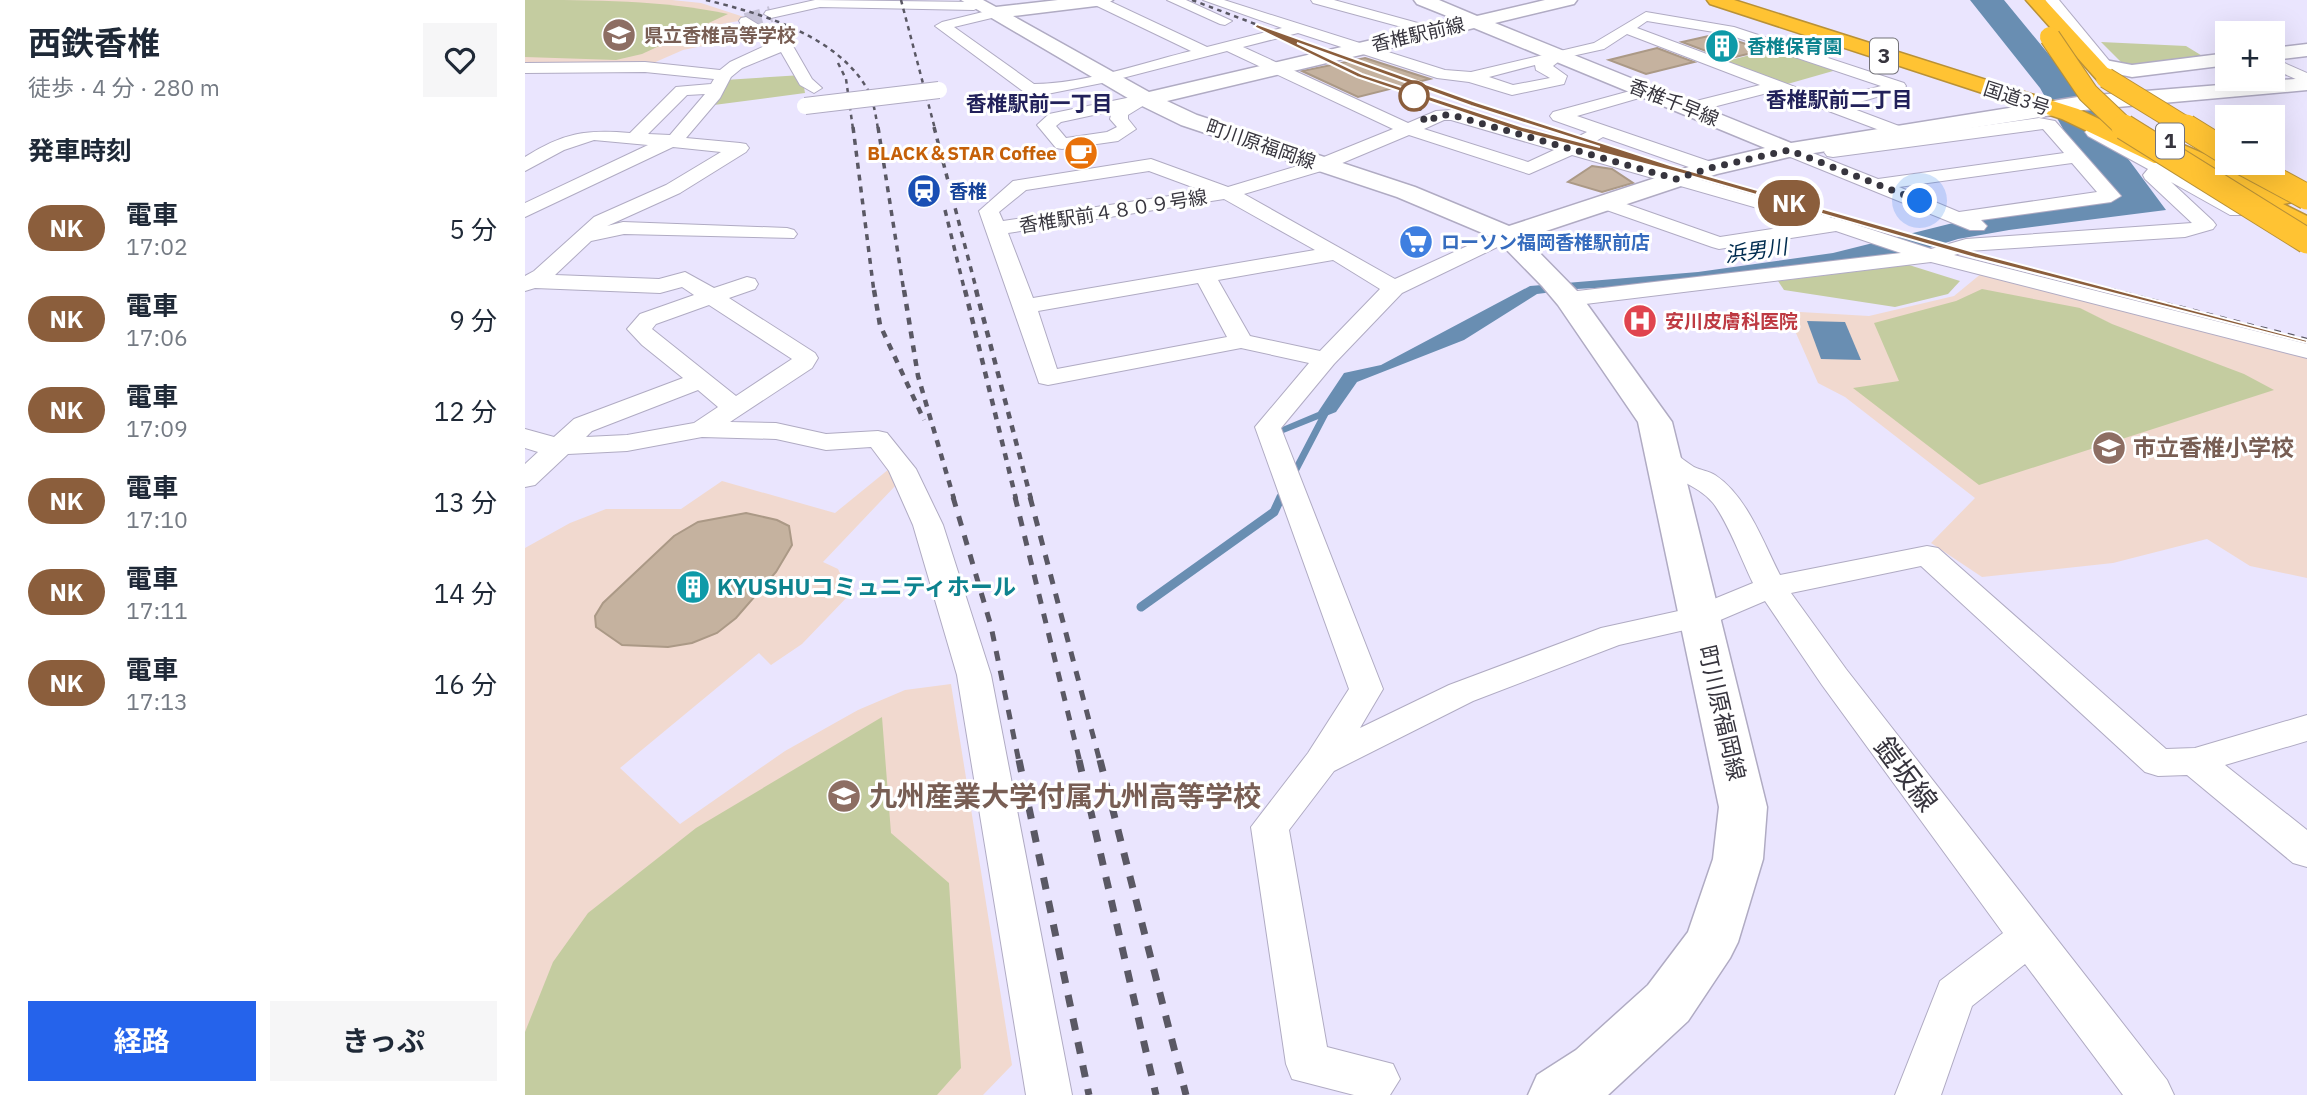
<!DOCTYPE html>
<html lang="ja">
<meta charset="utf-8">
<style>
body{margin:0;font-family:"IBM Plex Sans","Noto Sans JP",sans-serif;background:#f6f6f7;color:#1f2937;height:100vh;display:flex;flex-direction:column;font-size:26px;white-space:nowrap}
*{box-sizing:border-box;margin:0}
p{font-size:23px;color:#747a83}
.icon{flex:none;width:38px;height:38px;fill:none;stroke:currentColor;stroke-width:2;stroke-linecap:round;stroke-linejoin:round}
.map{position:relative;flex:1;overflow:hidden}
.panel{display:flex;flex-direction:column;background:#fff;width:525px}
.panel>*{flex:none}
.badge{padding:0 14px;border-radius:23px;font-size:24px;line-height:46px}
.buttons{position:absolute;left:1690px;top:21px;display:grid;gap:14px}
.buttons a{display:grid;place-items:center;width:70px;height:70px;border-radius:0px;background:#fff;box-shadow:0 7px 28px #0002;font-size:35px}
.you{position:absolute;width:35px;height:35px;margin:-18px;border:5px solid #fff;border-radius:50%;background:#1a73e8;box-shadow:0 0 0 10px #1a73e833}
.map>.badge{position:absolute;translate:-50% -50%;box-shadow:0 0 0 4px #fff}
h2{padding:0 28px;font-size:26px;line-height:63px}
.round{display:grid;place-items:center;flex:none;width:74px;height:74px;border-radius:0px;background:#f6f6f7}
.head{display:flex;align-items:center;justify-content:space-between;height:119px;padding:0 28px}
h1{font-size:33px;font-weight:700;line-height:52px}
.cta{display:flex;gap:14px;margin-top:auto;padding:14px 28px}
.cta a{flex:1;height:80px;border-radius:0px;background:#2563eb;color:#fff;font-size:28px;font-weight:700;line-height:80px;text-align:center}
.cta a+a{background:#f6f6f7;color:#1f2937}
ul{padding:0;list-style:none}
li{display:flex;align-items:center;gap:21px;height:91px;padding:0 28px}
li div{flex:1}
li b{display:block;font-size:26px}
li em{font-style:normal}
li .badge{min-width:77px;font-weight:700;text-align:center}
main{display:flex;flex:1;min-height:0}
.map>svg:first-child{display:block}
</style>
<main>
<section class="panel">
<div class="head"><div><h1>西鉄香椎</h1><p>徒歩 · 4 分 · 280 m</p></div><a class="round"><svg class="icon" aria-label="heart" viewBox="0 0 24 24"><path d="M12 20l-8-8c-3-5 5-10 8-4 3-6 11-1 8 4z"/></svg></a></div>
<h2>発車時刻</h2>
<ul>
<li><span class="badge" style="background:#8b5e3c;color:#fff">NK</span><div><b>電車</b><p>17:02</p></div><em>5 分</em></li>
<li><span class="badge" style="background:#8b5e3c;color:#fff">NK</span><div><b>電車</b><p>17:06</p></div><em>9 分</em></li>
<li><span class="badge" style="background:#8b5e3c;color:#fff">NK</span><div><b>電車</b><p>17:09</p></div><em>12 分</em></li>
<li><span class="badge" style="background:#8b5e3c;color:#fff">NK</span><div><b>電車</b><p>17:10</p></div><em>13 分</em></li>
<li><span class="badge" style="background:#8b5e3c;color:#fff">NK</span><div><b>電車</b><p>17:11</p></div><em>14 分</em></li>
<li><span class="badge" style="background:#8b5e3c;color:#fff">NK</span><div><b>電車</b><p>17:13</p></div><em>16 分</em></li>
</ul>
<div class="cta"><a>経路</a><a>きっぷ</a></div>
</section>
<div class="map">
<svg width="1782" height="1095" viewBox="0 0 1782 1095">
<rect width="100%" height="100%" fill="#eae5fe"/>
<g fill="#f1d9cf">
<path d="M0,0H147L176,3L225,19L185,26L192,43L158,50L126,64L0,65Z"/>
<path d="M1457,273L1782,358V578L1725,566L1682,539L1588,563L1457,577L1406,543L1450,498L1320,397L1293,383L1267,324L1258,311L1344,316L1429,296Z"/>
<path d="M364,469L372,484L298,562L313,569L325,594L277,644L246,665L234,653L95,768L155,824L260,751L333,710L380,690L426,684L487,1065L458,1095H0V548L45,523L81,509H156L197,481L310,513Z"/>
</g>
<g fill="#c4cca0">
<path d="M0,0C68,0 138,0 203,14L117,54L91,60L0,57Z"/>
<path d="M1576,42L1661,46L1679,57L1616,66L1597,63Z"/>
<path d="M1252,48L1315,69L1259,85L1198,62Z"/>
<path d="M277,75L280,93L189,105L200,80Z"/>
<path d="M1384,265L1435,281L1423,294L1370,307L1259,290L1253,281Z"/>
<path d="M1457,289L1555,308L1587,324L1719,374L1749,390L1454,485L1328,388L1374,381L1349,323L1431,301Z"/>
<path d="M357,717L366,833L424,883L436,1068L412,1095H0V1032L28,962L63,913L171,828Z"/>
</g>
<g fill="#698eb2">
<path d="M1445,0H1479L1544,79L1641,210L1484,230L1433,239L1388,253L1126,285L1051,289L1012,294L939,340L832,382L811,412L756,434L755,428L793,412L819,373L856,365L1005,286L1173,272L1308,253L1432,222L1589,199L1546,143L1515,88Z"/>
<path d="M1282,321L1320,322L1336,360L1296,359Z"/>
</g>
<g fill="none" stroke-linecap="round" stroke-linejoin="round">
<g stroke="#698eb2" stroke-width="7">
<path d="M767,477L803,408"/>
<path d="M755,499L759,492"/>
</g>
<path stroke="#698eb2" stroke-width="9" d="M616,607L749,512L756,497"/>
</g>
<g fill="#c5b29f" stroke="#ab9986" stroke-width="2">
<path d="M1188,35L1200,37L1239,50L1202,59L1157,42Z"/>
<path d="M1132,48L1169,62L1121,74L1084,60Z"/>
<path d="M840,58L905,79L833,97L777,71Z"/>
<path d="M1067,166L1087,169L1108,183L1077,192L1043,182Z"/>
<path d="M221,513L252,520L264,526L267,545L251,572L211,618L192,633L167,643L143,647L97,645L71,627L70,616L78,603L149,536L173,522Z"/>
</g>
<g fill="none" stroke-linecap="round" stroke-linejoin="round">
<path stroke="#c6c2d8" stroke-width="16" stroke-dasharray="16 8" stroke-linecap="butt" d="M221,21L246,14"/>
<g stroke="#b0abc3" stroke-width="2">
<g id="street">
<path d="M290,0L449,2L456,6L449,10L295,7L246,18L239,14L241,11Z"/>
<path d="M567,0H582L682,47L757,28L678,0H699L920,70L946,72L1069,43L1121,12L1209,27L1379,83L1381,86L1379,89L1321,106L1382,129L1385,133L1383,136L1514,118L1530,121L1596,196L1586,202L1456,220L1462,226L1459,230H1445L1258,154L1255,150L1264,145L1270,146L1353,179L1539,153L1518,129L1308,157L1302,156L1299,152L1302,148L1373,137L1250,91L1165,113L1159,112L1157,108L1159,104L1235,85L1102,34L1079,49L1038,58L1028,66L1042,76L1039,84L987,95L944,82L912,78L773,33L718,47L883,123L911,111L927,110L1043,142L1062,132L1028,120L1025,116L1028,112L1116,88H1128L1130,91L1128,94L1052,116L1192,164L1194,168L1192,172H1178L1078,137L1061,147L1320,221L1406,249L1441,239L1667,223L1620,179L1618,175L1623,169L1563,136L1560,132L1563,128L1569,127L1719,207L1722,211L1719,215H1705L1646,182L1688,221L1691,225L1688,229L1660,237L1443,251L1429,255L1782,344V358L1406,262L1044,306L1036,304L1033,299L1036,294L1044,292L1376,253L1311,231L1194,249L1187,247L1073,207L1070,203L1073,199H1087L1195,237L1285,223L1047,155L1004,174L884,135L803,169L719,194L870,279L975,231H989L992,235L989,239L877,293L809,364L756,428L858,689L835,728L924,685L1076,628L1167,608L1228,583C1217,561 1203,522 1188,503C1171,482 1142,480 1126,458L1130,452C1149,448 1154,458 1169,467C1175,470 1184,471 1190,475C1222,496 1238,542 1255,575L1402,546L1413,548L1641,749L1670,748L1782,715V741L1700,765L1782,830V867L1768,863L1662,775L1633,776L1620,772L1396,566L1266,593L1321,669L1642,1080L1649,1095H1598L1500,964L1447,1006L1416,1095H1370L1415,981L1478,933L1297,685L1240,601L1186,624L1094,645L948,701L809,771L764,830L802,1047L868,1064L875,1079L865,1095H829L767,1079L761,1064L726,827L783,753L824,689L730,427L784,363L716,348L523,385L514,383L454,211L488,181L626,159L703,187L789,161L868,129L702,51L582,82L522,94L499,92L410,26L417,22L470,9L475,10V16L429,27L509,84C559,84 617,63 666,51L568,4ZM1122,21L1201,34L1356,86L1305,100L1112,28ZM1010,65L1011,70L1025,78L988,85L964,77ZM919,120H926L1029,150L1003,162L899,129ZM1547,163L1572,192L1434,212L1374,187ZM624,171L678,191L478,221L474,212L501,190ZM699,199L790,250L508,298L483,233ZM808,260L855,289L795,351L725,336L693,280ZM673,283L702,337L532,369L513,311Z"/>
<path d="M642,0H661L707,21L700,25L695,24Z"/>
<path d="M786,0H809L911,28L913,31L906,35L788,3Z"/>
<path d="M1520,0H1534L1586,63L1588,66L1586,69H1574Z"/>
<path d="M221,17L268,46L287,79L297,88L289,93L275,85L256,52L217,68L206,77L195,98L161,138L215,143L221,144L224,148L221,152L155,193L82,226L98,222L262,228L269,230L272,234L269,238L99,234L66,241L30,275L134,279L160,272L189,288L222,277L230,279L233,284L230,289L204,298L290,353L293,358L287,368L205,422L251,423L301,434L353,431L362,433L391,469L418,525L466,675L547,1095H501L432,675L388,525L364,471L346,447L301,450L251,439L177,437L102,451L43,454L10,485L0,487V464L13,452L0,448V429L29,437L49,419L158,378L117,345L102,329L115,314L169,295L157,287L135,293L10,288L0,291V276L9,271L69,217L141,185L196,152L148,147L0,217V203L123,145L69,140L39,150L0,171V157C38,133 61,129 105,133L151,87L186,84L189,79L120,72L0,73V63L120,62L195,70L205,62L244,44L216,24L214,21L216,18ZM180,94L145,135L123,134L162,95ZM184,305L267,359L211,396L127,329L131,324ZM173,390L193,407L169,423L102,435L61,437L67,431Z"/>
<path d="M1748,58L1782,73V84L1748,69Z"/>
<path d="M621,94L629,99L603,115V119L611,129L593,141L537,149L531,148L512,125L524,114ZM587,111L585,119L592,127L582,132L541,138L531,126L536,122Z"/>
</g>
</g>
<g stroke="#b0abc3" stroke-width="3">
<g id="secondary">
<path d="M436,0H458L471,7L533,0H588L579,5L488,16L624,92L932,20L892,4L889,0H914L952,16L1020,0H1052L1049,4L970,23L1266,143L1559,96L1782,78V90L1559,110L1264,157L1192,174L1000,238L1054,293L1147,422L1242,807L1238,859L1213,942L1205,958L1163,1021L1083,1095H1003L1012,1075L1051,1050L1123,985L1163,932L1188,859L1194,807L1113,422L1033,305L1017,286L973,241L955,232L872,197L656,125L613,104ZM949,28L1240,148L1176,163L984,226L890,187L672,115L642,101Z"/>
<path d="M1782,44V56L1748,60V48Z"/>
<path d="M1703,53V65L1607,77L1573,70L1570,66L1573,62L1580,60L1607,65Z"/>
</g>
</g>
<g stroke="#b99137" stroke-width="3">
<g id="highway">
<path d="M1182,0H1209L1553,109L1623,142L1626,138H1642L1768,192L1772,197L1768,202L1758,204L1782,216V234L1718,204L1714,199L1718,194L1726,192L1649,158L1645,163H1629L1537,119L1185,4Z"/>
<path d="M1501,0H1520L1588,74L1591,78L1588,82H1574Z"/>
</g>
</g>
<use href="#street" fill="#fff" fill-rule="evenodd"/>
<use href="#secondary" fill="#fff" fill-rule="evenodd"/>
<use href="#highway" fill="#ffc333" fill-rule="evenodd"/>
<g stroke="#5a5864" stroke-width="2.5" stroke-dasharray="4.5 4.5" stroke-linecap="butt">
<path d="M181,0C238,14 314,36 344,92C349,103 351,117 353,129"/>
<path d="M376,0L410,129"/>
<path d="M667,0L838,65L1023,129"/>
<path d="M313,63L321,79L328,129"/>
<path d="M813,66L942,112"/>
</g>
<g stroke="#5a5864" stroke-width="3.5" stroke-dasharray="6 6" stroke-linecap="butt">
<path d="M328,127L349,292"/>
<path d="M353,127L379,292"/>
<path d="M409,127L452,292"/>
<path d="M1018,127L1274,207L1593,292"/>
<path d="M420,210L440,292"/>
</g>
<g stroke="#5a5864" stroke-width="4.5" stroke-dasharray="7 7" stroke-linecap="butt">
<path d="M349,290L355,325L399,420"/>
<path d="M379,290L393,376L429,499"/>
<path d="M440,290L491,499"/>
<path d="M451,290L506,499"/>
<path d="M1586,290L1782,340"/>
</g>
<g stroke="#5a5864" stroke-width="5" stroke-dasharray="10 10" stroke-linecap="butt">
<path d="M428,497L466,626L494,762"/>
<path d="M490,497L555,762"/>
<path d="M505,497L575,762"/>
</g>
<g stroke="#5a5864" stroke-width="7" stroke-dasharray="12 12" stroke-linecap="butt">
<path d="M494,760L564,1095"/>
<path d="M554,760L631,1095"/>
<path d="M575,760L661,1095"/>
</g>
<g stroke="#b0abc3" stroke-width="18" stroke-linecap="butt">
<path id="street-bridge" d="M280,106L414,90"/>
</g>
<g stroke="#b99137" stroke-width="22" stroke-linecap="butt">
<g id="highway-bridge-far1">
<path d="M1525,37L1563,93L1601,129"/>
<path d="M1581,78L1664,129"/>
</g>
</g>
<g stroke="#b99137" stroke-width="27" stroke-linecap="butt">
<g id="highway-bridge">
<path d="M1599,127L1782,241"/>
<path d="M1661,127L1703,153"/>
<path d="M1719,163L1782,197"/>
</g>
</g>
<use href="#street-bridge" stroke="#fff" stroke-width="16"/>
<use href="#highway-bridge-far1" stroke="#ffc333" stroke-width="20"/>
<use href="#highway-bridge" stroke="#ffc333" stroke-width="25"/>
</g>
<path fill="#8b5e3c" stroke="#fff" stroke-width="2" fill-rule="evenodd" d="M732,24L951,102L1145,165L1456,254L1782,340V343L1450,258L1162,175L992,131L832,77L729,27ZM772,43L946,106L1075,147L998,127L837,74Z"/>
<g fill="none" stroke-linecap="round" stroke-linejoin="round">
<path stroke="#37353e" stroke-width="7" stroke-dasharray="0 12.6" d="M889,96L900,122L917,115H927L1151,179L1185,168L1264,150L1395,201"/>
</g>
<defs>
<g id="school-disc" transform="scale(1.75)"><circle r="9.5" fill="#8d6e63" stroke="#fff"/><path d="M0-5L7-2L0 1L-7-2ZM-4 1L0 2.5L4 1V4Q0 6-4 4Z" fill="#fff"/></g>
<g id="building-disc" transform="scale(1.75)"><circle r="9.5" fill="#0f9aa8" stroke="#fff"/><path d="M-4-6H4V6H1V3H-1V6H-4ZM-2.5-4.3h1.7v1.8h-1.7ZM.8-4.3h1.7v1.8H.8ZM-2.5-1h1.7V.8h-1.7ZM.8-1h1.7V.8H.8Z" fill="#fff"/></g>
<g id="cafe-disc" transform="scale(1.75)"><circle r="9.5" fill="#e8710a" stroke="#fff"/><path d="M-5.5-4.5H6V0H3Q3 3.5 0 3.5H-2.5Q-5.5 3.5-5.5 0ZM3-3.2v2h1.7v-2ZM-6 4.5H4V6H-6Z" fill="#fff"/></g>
<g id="station-disc" transform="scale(1.75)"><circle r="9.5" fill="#1a4fb4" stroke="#fff"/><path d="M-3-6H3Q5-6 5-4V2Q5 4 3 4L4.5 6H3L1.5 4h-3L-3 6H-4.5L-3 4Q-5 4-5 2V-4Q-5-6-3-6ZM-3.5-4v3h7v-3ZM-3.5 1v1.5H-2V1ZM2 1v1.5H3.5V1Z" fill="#fff"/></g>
<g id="supermarket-disc" transform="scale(1.75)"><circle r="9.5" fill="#3f7fe0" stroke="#fff"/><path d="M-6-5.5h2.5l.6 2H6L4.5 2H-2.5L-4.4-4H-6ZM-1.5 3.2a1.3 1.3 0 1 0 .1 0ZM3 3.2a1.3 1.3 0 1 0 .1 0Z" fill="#fff"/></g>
<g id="hospital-disc" transform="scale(1.75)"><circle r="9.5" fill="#e0444e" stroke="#fff"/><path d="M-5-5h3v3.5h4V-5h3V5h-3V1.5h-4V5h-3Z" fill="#fff"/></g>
</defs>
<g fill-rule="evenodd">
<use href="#school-disc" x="94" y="35"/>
<use href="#building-disc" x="1197" y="46"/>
<use href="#cafe-disc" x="556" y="153"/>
<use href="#station-disc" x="399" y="191"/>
<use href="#supermarket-disc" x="891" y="242"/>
<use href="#hospital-disc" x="1115" y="321"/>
<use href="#school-disc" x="1584" y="448"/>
<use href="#building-disc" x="168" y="587"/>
<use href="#school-disc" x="319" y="796"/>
</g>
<circle fill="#fff" stroke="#8b5e3c" stroke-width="3.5" cx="889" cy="96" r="14"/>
<g text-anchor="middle" stroke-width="6" stroke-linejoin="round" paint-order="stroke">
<g font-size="19" fill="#37353e" stroke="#fff">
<text transform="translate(893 34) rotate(-13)" y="7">香椎駅前線</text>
<text transform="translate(1492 98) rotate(18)" y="7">国道3号</text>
<text transform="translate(1149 102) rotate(22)" y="7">香椎千早線</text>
<text transform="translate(736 144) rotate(19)" y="7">町川原福岡線</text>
<text transform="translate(588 211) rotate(-9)" y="7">香椎駅前４８０９号線</text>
</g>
<g font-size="19" font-weight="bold" fill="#785e54" stroke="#fff" text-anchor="start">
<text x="119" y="42">県立香椎高等学校</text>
</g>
<g font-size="19" font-weight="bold" fill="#0d838f" stroke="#fff" text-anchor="start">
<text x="1222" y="53">香椎保育園</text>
</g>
<g font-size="19" font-weight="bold" fill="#c56008" stroke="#fff" text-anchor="end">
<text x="532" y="160">BLACK＆STAR Coffee</text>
</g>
<g font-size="19" font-weight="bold" fill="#164399" stroke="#fff" text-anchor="start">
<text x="424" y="198">香椎</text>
</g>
<g font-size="19" font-weight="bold" fill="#366cbe" stroke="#fff" text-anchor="start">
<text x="916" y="249">ローソン福岡香椎駅前店</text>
</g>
<g font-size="19" font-weight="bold" fill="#be3a42" stroke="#fff" text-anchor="start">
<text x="1140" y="328">安川皮膚科医院</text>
</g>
<g fill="#fff" stroke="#737278" stroke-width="2">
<rect x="1345" y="38.5" width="28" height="35" rx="5"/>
<rect x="1631" y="123.5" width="28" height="35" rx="5"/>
</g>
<g font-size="21" font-weight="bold" fill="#37353e">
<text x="1359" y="63">3</text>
<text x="1645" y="148">1</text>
</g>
<g font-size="21" font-weight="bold" fill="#22215a" stroke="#fff">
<text x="1314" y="107">香椎駅前二丁目</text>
<text x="514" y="111">香椎駅前一丁目</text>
</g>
<g font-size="21" font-style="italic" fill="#002c4f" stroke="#fff">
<text transform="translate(1231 251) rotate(-8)" y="7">浜男川</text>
</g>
<g font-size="23" font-weight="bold" fill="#785e54" stroke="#fff" text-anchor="start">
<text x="1608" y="456">市立香椎小学校</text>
</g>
<g font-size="23" font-weight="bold" fill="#0d838f" stroke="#fff" text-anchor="start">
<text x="192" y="595">KYUSHUコミュニティホール</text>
</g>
<g font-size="23" fill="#37353e" stroke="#fff">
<text transform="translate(1197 713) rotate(77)" y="8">町川原福岡線</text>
</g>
<g font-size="28" fill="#37353e" stroke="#fff">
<text transform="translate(1381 774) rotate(53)" y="10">鎧坂線</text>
</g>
<g font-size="28" font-weight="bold" fill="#785e54" stroke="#fff" text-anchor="start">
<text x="344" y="806">九州産業大学付属九州高等学校</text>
</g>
</g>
</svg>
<div class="buttons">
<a>+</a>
<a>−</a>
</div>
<div class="you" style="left:1395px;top:201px"></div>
<b class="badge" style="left:1264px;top:203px;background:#8b5e3c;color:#fff">NK</b>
</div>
</main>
